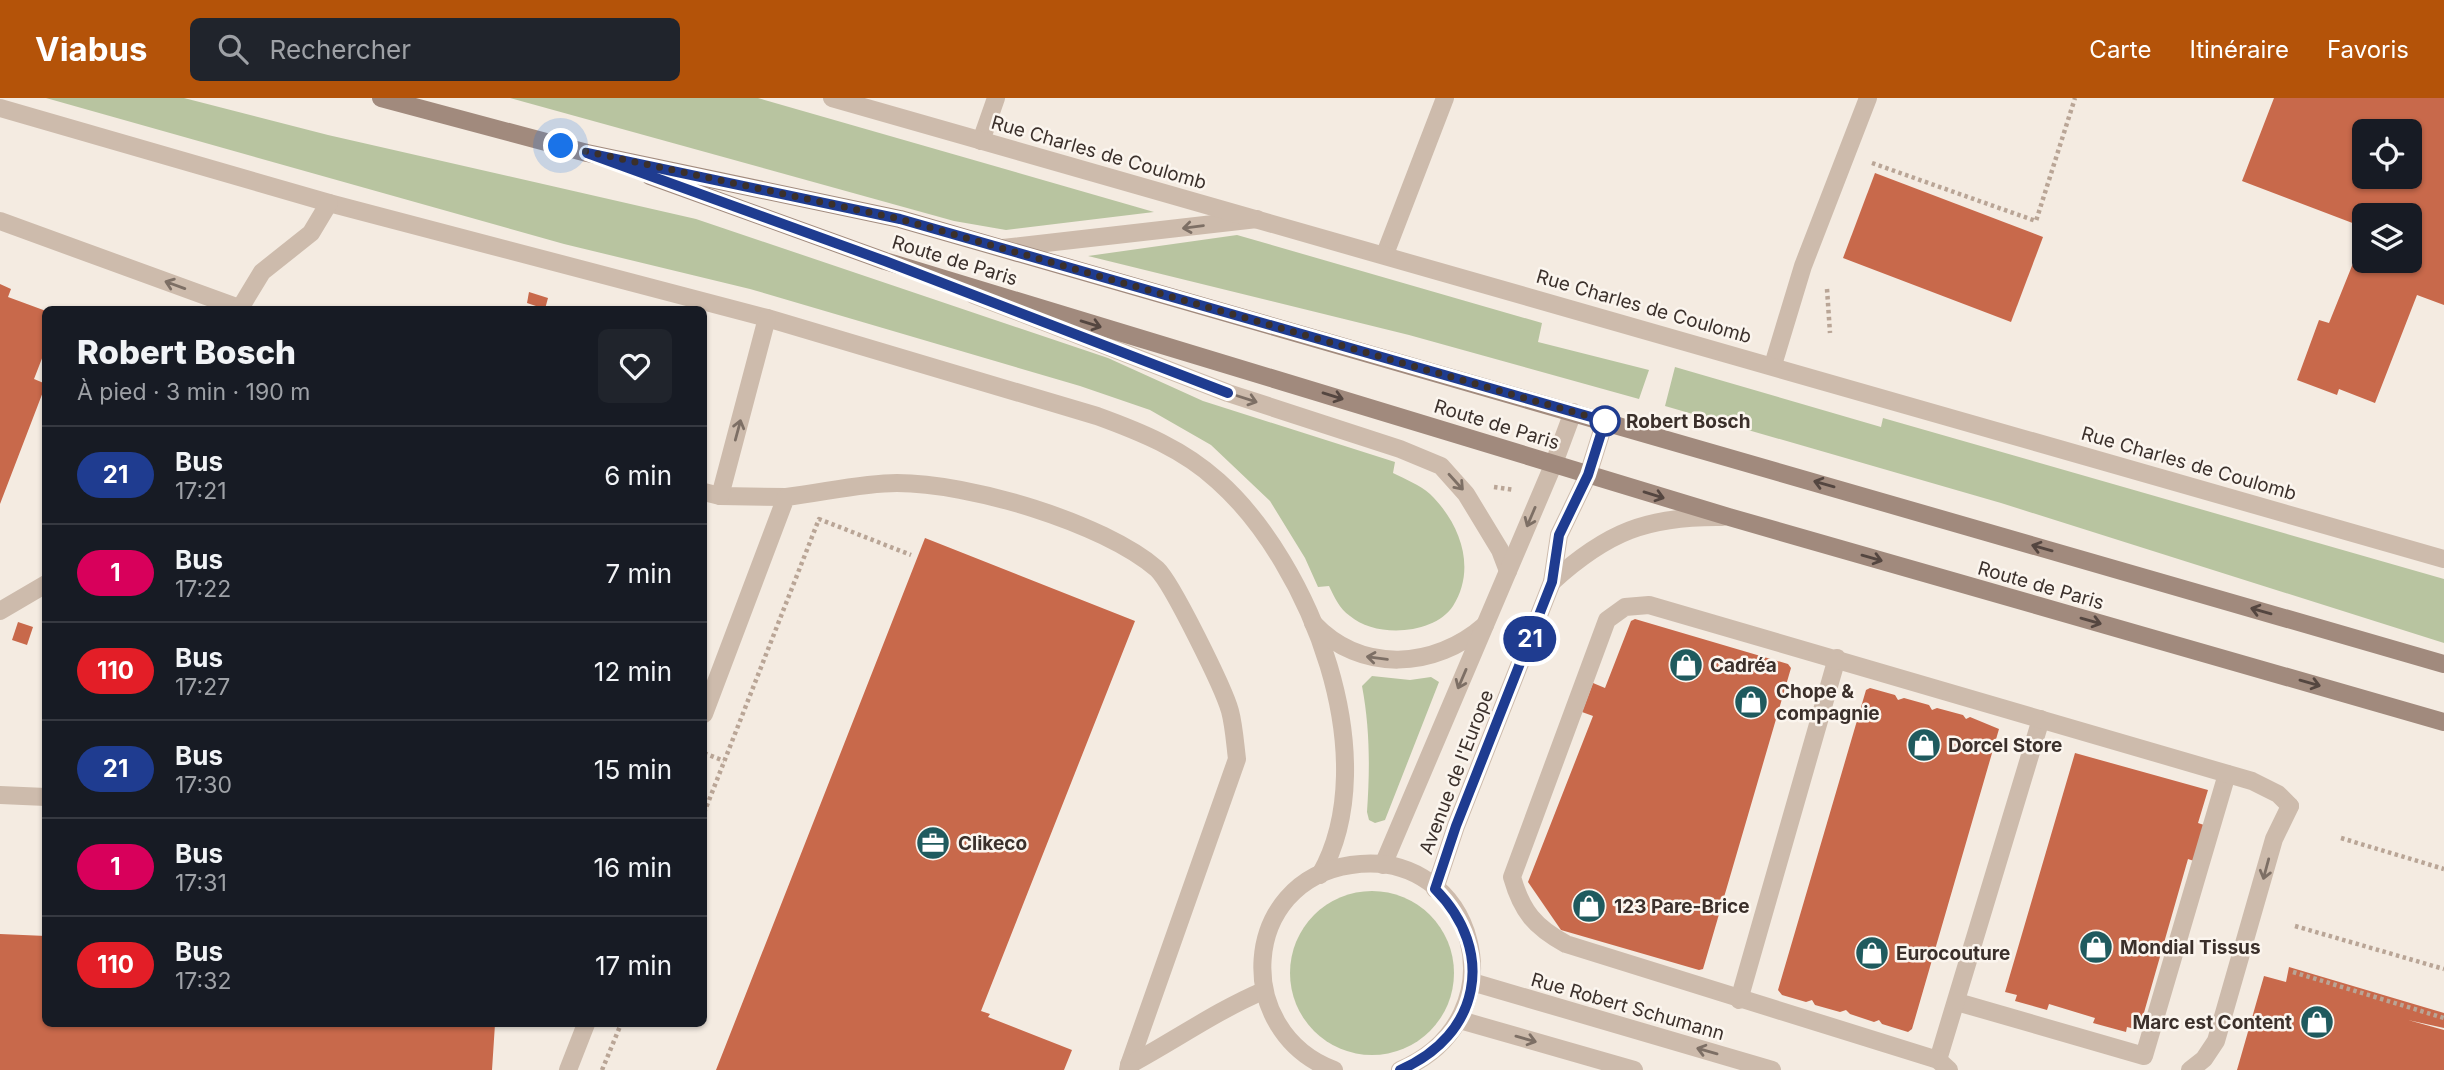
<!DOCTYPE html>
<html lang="fr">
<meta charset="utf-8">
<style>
body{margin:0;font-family:Inter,sans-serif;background:#20242c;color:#f1f3f6;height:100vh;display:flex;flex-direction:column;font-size:26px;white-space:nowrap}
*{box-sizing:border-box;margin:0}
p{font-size:23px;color:#9ea1a6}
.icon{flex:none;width:38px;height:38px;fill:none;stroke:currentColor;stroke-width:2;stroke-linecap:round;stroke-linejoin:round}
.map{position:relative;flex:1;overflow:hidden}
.details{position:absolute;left:42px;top:208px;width:665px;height:721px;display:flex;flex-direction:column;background:#171b24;border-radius:10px;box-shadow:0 2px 5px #0004}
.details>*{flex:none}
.badge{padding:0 14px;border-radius:23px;font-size:24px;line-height:46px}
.controls{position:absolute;left:2352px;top:21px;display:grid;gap:14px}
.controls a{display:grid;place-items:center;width:70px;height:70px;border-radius:10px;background:#171b24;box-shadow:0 2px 5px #0004;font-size:35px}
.you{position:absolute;width:35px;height:35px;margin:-18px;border:5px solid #fff;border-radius:50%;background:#1a73e8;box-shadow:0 0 0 10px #1a73e833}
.map>.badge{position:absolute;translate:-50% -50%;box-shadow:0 0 0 4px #fff}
.round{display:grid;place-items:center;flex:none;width:74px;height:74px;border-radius:10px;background:#20242c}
.overview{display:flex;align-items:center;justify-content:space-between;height:119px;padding:0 35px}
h1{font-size:33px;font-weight:800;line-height:52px}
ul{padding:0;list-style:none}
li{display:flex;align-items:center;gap:21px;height:98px;padding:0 35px;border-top:2px solid #363941}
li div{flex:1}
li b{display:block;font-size:26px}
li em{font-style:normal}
li .badge{min-width:77px;font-weight:700;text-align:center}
header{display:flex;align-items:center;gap:42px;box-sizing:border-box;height:98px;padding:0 35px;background:#b45309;color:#fff}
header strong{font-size:33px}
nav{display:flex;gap:38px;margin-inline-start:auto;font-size:24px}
.search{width:490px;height:63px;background:#20242c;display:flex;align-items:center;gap:18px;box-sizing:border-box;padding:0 24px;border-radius:10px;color:#9ea1a6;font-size:26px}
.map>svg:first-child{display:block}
</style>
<header>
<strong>Viabus</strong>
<div class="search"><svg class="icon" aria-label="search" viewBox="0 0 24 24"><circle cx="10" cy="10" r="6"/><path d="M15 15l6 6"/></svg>Rechercher</div>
<nav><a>Carte</a><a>Itinéraire</a><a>Favoris</a></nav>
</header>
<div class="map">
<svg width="2444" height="972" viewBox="0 0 2444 972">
<rect width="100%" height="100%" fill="#f4ebe1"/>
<g fill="#b8c4a0">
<path d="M46,0H184L328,37L696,121L1108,260L1203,303L1395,364L1393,375C1405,381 1420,387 1430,396C1460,425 1477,470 1453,508C1434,537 1375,540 1350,518C1339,510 1335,500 1329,488L1318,489L1305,460L1270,403L1211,347L1150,312L1080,288L750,191L564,146Z"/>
<path d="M510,0H758L1154,114L1006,132L954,123Z"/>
<path d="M1237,137L1542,225L1538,244L1649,272L1639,301L1409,237L1088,158Z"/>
<path d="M1675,269L1881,329L1883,320L2444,481V545L2001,405L1665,308Z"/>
<path d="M1372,578L1410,582L1431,579L1439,584L1385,722L1375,725L1369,722L1367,714C1370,671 1370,630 1362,588Z"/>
<circle cx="1372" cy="875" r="82"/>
</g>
<g fill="#c8694b" fill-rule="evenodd">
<path d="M2274,0H2444V207L2417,197L2375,305L2339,291L2337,297L2297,282L2319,222L2329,225L2364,138V163H2410V117H2364L2363,129L2242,83ZM2364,33H2410V79H2364Z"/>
<path d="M1875,75L2043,139L2011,224L1843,160Z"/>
<path d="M0,186L11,191L8,199L46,213V250L34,281L46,286L0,406Z"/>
<path d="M529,194L548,200L545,211L527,205Z"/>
<path d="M925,440L1135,523L981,913L990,916L988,919L1072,952L1064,972H716Z"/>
<path d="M1635,521L1788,566L1791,570L1703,871L1699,872L1561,832L1528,784L1593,618L1582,614L1593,585L1605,590L1631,523Z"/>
<path d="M18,524L33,529L27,547L12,542Z"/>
<path d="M1870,590L1895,597L1898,602L1904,600L1929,607L1932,612L1937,610L1963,617L1966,621L1970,619L1999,631L1912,931L1908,934L1882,926L1879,922L1874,924L1850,916L1846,912L1840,914L1815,907L1812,902L1806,904L1782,897L1778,892L1866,592Z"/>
<path d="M2075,655L2208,692L2198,725L2204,727L2194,763L2188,761L2139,932L2127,929L2126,934L2093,925L2095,920L2049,906L2047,912L2015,903L2017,897L2005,894Z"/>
<path d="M0,836L46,838V926H495L492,972H0Z"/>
<path d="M2289,869L2444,915V930L2408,922L2444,932V972H2237L2264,878L2286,884Z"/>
</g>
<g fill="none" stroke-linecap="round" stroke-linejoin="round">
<g stroke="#b9a596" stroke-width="4.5" stroke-dasharray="3.5 3.5" stroke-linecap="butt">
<path d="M1872,65L2036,123L2075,0"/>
<path d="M1827,191L1830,235"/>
<path d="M1494,389L1514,392"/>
<path d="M704,655L724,663"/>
<path d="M704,715L819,421L911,457"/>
<path d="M2341,740L2444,771"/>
<path d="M2295,828L2444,871"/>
<path d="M2293,874L2444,920"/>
<path d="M602,972L621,926"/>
</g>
<g stroke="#cdbbac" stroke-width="18">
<path d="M0,10L329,105L767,220L1097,318C1141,334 1183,351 1218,383C1311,466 1386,661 1320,777"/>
<path d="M981,43L996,0"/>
<path d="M0,123L239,210"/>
<path d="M1003,150L1257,121"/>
<path d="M1385,156L1445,0"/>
<path d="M974,197L1228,295L1400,351L1441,368L1466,396L1500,452L1508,473"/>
<path d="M239,212L262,174L311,135L329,105"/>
<path d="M1773,267L1803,168L1868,0"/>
<path d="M704,394L720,398L786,399"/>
<path d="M720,398L767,220"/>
<path d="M1552,484C1607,434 1647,418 1722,419"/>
<path d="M0,513L46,486"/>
<path d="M1313,525C1361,576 1435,571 1485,527"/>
<path d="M704,616L786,399C822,395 861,385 897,385C969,385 1102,424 1157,471C1172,485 1224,591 1230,613C1234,628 1235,645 1237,661L1129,967"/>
<path d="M0,697L46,699"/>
<path d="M1739,902L1837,560"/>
<path d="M1957,904L2144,958L2227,676"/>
<path d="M1938,962L2041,621"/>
<path d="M568,972L586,926"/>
<path d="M1128,972L1129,967C1174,943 1216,913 1263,893"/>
<path d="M1949,972L1938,962L1566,846C1535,829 1522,814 1512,779L1607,522L1625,509L1649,507L2252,683L2278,696L2290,708"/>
</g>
<g stroke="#cdbbac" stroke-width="18">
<path d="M832,0L2444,461"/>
<path d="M1472,884L1772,972"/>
<path d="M1460,922L1634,972"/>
<path d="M2190,972L2204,961L2216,943L2274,741L2290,708"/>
</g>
<g stroke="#cdbbac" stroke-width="18">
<path d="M1383,767L1554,365L1573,314"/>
<path d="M1435,791L1456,728L1552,484L1559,437L1588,377L1605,323"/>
<path d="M1334,972C1232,934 1240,783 1351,767C1476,748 1523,920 1400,972"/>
</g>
<g stroke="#a18a7d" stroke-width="18">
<path d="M381,0L587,55L900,121L2444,566"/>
<path d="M650,78L885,163L1729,419L2444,624"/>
</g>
</g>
<defs><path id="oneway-shaft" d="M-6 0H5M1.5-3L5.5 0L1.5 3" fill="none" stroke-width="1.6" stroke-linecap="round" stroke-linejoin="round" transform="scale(1.75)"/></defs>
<g stroke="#7d6f65">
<use href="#oneway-shaft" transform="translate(1193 129) rotate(173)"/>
<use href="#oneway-shaft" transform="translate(175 187) rotate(-160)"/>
<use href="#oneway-shaft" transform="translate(1247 301) rotate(18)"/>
<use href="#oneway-shaft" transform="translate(738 332) rotate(-75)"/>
<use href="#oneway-shaft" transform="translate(1456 384) rotate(48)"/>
<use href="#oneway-shaft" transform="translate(1531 419) rotate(113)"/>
<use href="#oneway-shaft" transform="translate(1377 560) rotate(-173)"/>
<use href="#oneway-shaft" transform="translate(1462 581) rotate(113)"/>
<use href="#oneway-shaft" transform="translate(2266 771) rotate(105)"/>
<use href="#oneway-shaft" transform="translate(1526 941) rotate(16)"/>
<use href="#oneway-shaft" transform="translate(1707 953) rotate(-164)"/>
</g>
<g stroke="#544640">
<use href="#oneway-shaft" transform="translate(1091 226) rotate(17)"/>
<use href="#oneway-shaft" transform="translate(1333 298) rotate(17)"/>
<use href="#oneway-shaft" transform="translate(1824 386) rotate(-164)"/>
<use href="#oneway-shaft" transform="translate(1654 397) rotate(17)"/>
<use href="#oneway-shaft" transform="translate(2042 450) rotate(-164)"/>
<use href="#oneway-shaft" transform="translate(1872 460) rotate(16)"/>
<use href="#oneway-shaft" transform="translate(2261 513) rotate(-164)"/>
<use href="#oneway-shaft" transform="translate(2091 523) rotate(16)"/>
<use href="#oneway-shaft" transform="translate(2310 585) rotate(16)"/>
</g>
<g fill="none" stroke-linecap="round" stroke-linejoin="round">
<g stroke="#fff" stroke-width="16">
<path id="line" d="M1228,295L885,163L587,55L900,121L1605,323L1588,377L1559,437L1552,484L1456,728L1435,791C1497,853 1480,938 1400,972"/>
</g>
<use href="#line" stroke="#1f3c90" stroke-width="10"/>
<path stroke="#3b302b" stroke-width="7" stroke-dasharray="0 12.6" d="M561,48L900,121L1605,323"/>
</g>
<defs>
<g id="shop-disc" transform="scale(1.75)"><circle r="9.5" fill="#1f5a5e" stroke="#fbf5ee"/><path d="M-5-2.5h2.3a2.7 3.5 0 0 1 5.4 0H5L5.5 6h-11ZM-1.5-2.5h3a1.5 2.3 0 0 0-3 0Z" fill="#fff"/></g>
<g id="office-disc" transform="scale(1.75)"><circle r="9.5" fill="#1f5a5e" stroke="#fbf5ee"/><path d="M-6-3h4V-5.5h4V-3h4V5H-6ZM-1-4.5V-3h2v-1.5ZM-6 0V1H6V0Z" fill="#fff"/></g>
</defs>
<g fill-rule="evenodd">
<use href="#shop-disc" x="1686" y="567"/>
<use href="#shop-disc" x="1751" y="604"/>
<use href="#shop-disc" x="1924" y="647"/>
<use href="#office-disc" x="933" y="745"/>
<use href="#shop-disc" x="1589" y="808"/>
<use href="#shop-disc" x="2096" y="849"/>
<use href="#shop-disc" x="1872" y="855"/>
<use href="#shop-disc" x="2317" y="924"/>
</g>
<circle fill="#fff" stroke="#1f3c90" stroke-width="3.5" cx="1605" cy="323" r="14"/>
<g text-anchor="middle" stroke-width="5" stroke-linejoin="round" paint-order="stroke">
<g font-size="19" fill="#3b302b" stroke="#fbf5ee">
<text transform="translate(1099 54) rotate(16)" y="7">Rue Charles de Coulomb</text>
<text transform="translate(955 162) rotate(17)" y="7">Route de Paris</text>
<text transform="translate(1644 208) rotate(16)" y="7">Rue Charles de Coulomb</text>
<text transform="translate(1497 326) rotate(17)" y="7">Route de Paris</text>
<text transform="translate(2189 365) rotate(16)" y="7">Rue Charles de Coulomb</text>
<text transform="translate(2041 487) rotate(16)" y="7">Route de Paris</text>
<text transform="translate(1456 674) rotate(-69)" y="7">Avenue de l'Europe</text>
<text transform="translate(1628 908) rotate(16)" y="7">Rue Robert Schumann</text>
</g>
<g font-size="19" font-weight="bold" fill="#3b302b" stroke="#fbf5ee" text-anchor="start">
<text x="1626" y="330">Robert Bosch</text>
</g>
<g font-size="19" font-weight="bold" fill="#3b302b" stroke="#fbf5ee" text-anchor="start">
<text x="1710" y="574">Cadréa</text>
<text x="1776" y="600">Chope &amp;<tspan x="1776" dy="22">compagnie</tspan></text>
<text x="1948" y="654">Dorcel Store</text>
<text x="958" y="752">Clikeco</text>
<text x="1614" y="815">123 Pare-Brice</text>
<text x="2120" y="856">Mondial Tissus</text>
<text x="1896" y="862">Eurocouture</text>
<text x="2292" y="931" text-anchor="end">Marc est Content</text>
</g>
</g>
</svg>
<div class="controls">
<a><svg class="icon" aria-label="locate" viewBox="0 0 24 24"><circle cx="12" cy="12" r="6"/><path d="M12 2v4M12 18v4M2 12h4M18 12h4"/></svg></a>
<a><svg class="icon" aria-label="layers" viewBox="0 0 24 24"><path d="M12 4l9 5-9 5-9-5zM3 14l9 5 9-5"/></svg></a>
</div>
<div class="you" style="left:561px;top:48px"></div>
<b class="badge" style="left:1530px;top:541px;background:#1f3c90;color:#fff">21</b>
<section class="details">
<div class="overview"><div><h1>Robert Bosch</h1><p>À pied · 3 min · 190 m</p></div><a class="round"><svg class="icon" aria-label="heart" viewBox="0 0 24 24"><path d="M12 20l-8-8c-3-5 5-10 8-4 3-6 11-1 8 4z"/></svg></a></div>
<ul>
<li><span class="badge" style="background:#1f3c90;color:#fff">21</span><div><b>Bus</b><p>17:21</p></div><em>6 min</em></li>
<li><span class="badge" style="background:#d8005b;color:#fff">1</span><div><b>Bus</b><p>17:22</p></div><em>7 min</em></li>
<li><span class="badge" style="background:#e31e27;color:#fff">110</span><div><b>Bus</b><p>17:27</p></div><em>12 min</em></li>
<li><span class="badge" style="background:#1f3c90;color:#fff">21</span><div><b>Bus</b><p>17:30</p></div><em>15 min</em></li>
<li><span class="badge" style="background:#d8005b;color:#fff">1</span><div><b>Bus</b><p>17:31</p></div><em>16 min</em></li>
<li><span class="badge" style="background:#e31e27;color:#fff">110</span><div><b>Bus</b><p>17:32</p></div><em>17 min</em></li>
</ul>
</section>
</div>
